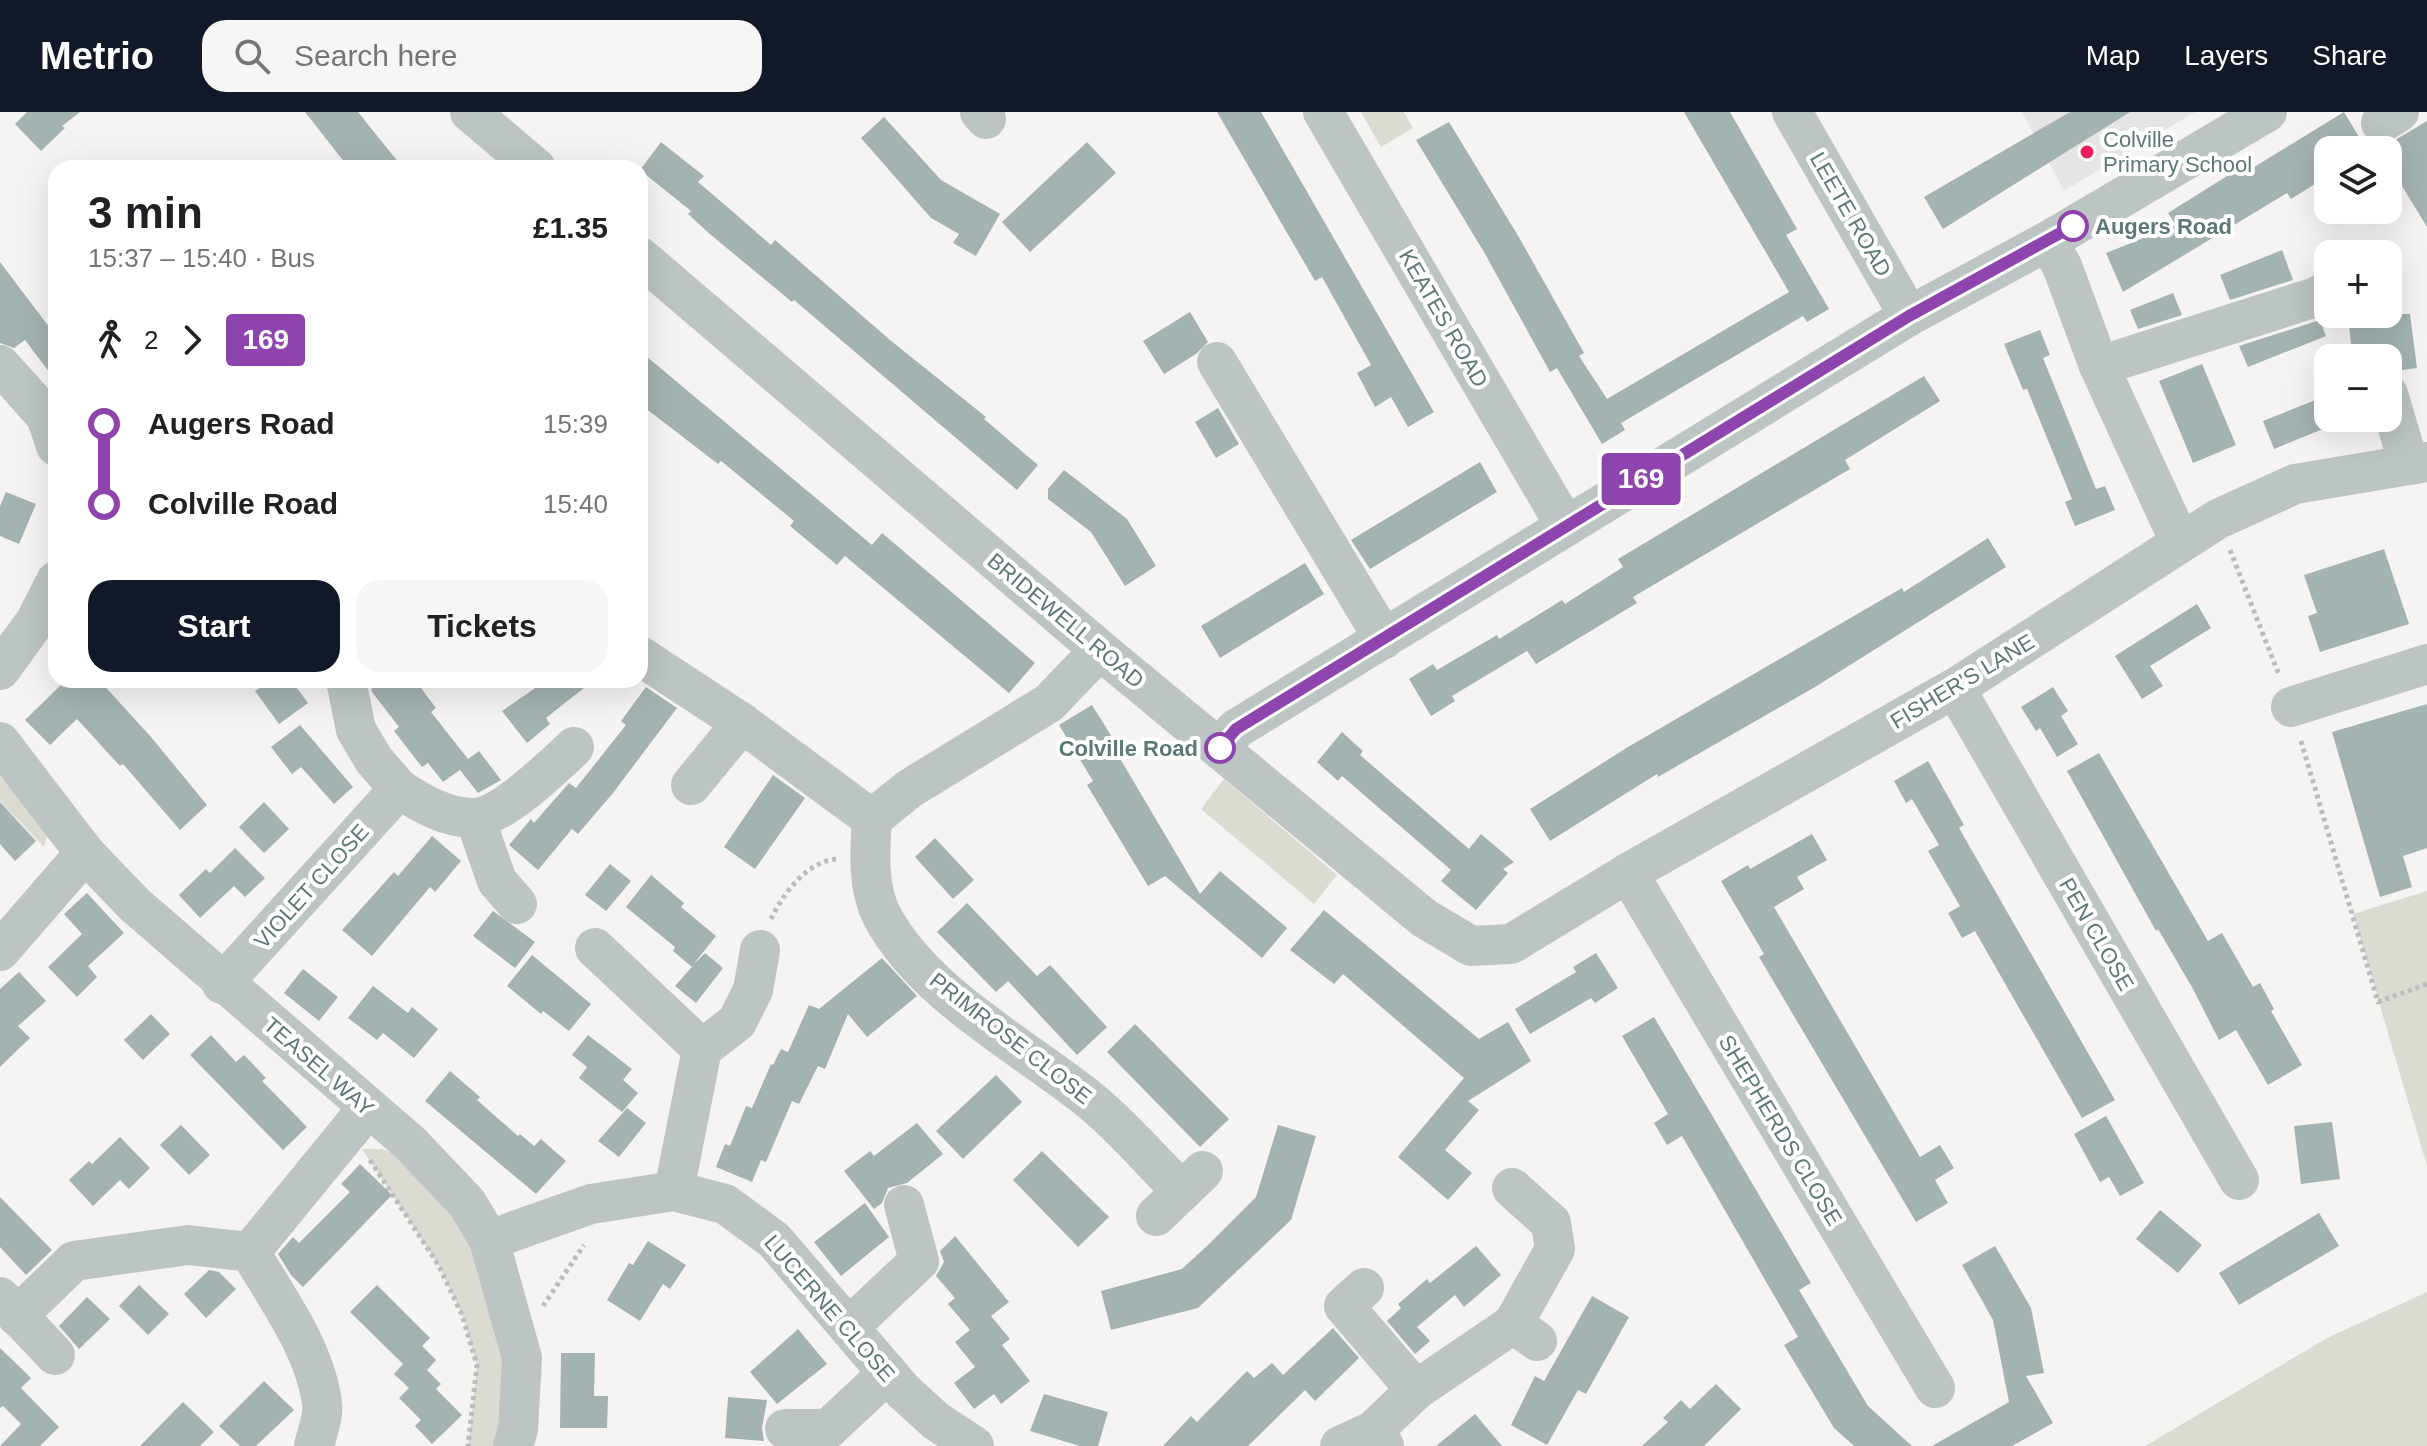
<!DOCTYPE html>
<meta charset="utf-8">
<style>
body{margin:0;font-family:Arial,sans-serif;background:#f6f6f6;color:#202124;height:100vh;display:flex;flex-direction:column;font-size:30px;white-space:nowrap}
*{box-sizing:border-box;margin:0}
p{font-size:26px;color:#757577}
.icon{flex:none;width:44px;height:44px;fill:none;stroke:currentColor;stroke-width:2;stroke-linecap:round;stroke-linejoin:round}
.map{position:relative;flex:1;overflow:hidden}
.side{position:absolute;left:48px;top:48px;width:600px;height:528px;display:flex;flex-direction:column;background:#fff;border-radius:24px;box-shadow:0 8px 32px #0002}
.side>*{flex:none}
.badge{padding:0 16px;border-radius:6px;font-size:28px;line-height:52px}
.fabs{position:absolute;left:2314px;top:24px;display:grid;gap:16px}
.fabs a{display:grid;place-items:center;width:88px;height:88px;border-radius:16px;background:#fff;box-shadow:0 8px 32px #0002;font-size:40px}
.map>.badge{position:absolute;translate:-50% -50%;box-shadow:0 0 0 4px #fff}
.legs{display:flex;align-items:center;gap:12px;height:88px;padding:0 40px;font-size:26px}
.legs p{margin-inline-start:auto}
.overview{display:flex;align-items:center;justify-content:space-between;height:136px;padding:0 40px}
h1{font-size:44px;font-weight:700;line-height:60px}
.action{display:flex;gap:16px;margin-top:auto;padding:16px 40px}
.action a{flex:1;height:92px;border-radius:24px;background:#111827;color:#fff;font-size:32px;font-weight:700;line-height:92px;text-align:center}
.action a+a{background:#f6f6f6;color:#202124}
ul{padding:0 40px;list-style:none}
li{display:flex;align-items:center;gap:28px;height:80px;font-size:30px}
li i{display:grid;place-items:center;width:12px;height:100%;margin:0 10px;background:currentColor}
li i::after{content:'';width:20px;height:20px;margin:-10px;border:6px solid;border-radius:50%;background:#fff}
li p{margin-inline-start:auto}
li:first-child i{background:linear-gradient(#0000 50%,currentColor 0)}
li:last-child i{background:linear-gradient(currentColor 50%,#0000 0)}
header{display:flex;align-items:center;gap:48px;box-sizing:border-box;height:112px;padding:0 40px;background:#111827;color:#fff}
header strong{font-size:38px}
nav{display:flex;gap:44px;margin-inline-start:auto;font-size:28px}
.search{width:560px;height:72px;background:#f6f6f6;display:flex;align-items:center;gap:20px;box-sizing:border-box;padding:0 28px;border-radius:24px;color:#757577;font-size:30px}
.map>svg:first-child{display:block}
</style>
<header>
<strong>Metrio</strong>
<div class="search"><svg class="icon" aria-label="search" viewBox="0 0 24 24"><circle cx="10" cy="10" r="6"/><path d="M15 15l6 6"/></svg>Search here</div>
<nav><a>Map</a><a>Layers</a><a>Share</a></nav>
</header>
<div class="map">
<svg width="2427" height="1334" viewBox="0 0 2427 1334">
<rect width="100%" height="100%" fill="#f6f4f2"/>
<path fill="#e4e5e4" d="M2022,0H2195L2064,79Z"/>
<g fill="#dbdbd1">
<path d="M1361,0H1404L1413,16L1381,35Z"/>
<path d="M0,647L48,720L44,735L0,689Z"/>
<path d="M1224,667L1337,763L1314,792L1201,697Z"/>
<path d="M2427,779V1054L2353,802Z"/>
<path d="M362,1037H382L406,1046L448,1092L476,1138L503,1224L506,1274L497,1334H468L477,1253L462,1203L439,1154Z"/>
<path d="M2427,1180V1334H2145L2327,1226Z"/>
</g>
<g fill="#a3b3b2">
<path d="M27,0H80L62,14L65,16L41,39L15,12Z"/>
<path d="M305,0H358L403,56H349Z"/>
<path d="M1217,0H1261L1434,300L1408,315L1391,285L1375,295L1357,261L1371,253L1322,165L1315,169Z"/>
<path d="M1684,0H1730L1797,117L1786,123L1829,197L1807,210L1803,204L1621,311L1625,318L1602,332L1557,256L1550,260L1484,140L1416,28L1449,10L1520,127L1584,241L1579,244L1607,287L1789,180Z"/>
<path d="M2070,0H2130L1943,117L1924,85Z"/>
<path d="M2344,0L2367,38H2328V64L2291,87L2287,81L2123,180L2106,141L2176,113L2168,101L2243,54L2246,60Z"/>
<path d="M884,5L941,68L1000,102L976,144L953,131L959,122L931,106L861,26Z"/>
<path d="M2427,9V115L2388,51V38L2380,37Z"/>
<path d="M661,30L704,64L698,70L732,99L771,133L775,128L890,228L986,305L984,307L1038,353L1017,378L794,188L792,190L711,123L688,102L691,99L640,58Z"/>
<path d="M1087,30L1116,61L1030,140L1002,110Z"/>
<path d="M2282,138L2293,168L2230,188L2220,163Z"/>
<path d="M0,150L56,224V269L25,228L14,236L0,231Z"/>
<path d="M2173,181L2182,203L2138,217L2130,198Z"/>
<path d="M1190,200L1208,230L1196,242L1164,262L1143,229Z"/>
<path d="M2373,202H2410L2417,256L2388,260V246H2382L2380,236L2352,240L2348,205Z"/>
<path d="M2320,208L2326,224L2248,255L2239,234Z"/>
<path d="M2040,218L2050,243L2043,246L2096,377L2105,374L2115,398L2075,414L2065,390L2072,387L2027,277L2023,278L2004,232Z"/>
<path d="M640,239L872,433L882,421L1035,551L1009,581L845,444L837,453L790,414L794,409L721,349L718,352L640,292Z"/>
<path d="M2202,252L2236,333L2193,351L2159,269Z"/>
<path d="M1924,264L1940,289L1845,348L1850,357L1633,485L1637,491L1536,552L1527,539L1452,584L1455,589L1431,604L1409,567L1433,552L1437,558L1497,523L1499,527L1562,488L1565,492L1623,455L1618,447Z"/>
<path d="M2328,283V315L2274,337L2263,309Z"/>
<path d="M1218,296L1239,332L1216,346L1195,310Z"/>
<path d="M1480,350L1497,380L1370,457L1351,428Z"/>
<path d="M1064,358L1127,407L1156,454L1125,474L1091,420L1048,387V377Z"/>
<path d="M6,380L36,392L19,432L0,424V394Z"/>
<path d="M1988,426L2006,455L1815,575L1658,665L1657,662L1550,729L1530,697L1628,635L1902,476L1904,480Z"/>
<path d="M2384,437L2409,512L2320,540L2308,504L2317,501L2304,463Z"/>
<path d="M1305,451L1324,482L1220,546L1201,514Z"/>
<path d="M2197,492L2211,516L2150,554L2163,574L2142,587L2115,544Z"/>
<path d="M66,568H99L151,625L207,693L180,718L123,652L120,654L77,607L50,633L25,608Z"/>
<path d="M271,568H291L308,591L279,612L255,579Z"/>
<path d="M383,568H415L436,596L431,600L468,647L479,639L501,668L478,681L460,658L443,670L428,651L422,655L394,619L399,615L372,580L371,577Z"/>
<path d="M547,568H594L546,606L550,612L527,631L502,599Z"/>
<path d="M646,575L677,596L613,681L578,722L572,717L538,758L509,733L531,707L534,711L569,671L576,676L626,613L621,609Z"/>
<path d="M2053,575L2068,599L2061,604L2078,632L2057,645L2040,616L2036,619L2021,595Z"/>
<path d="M2427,592V736L2403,744L2412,775L2380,785L2332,620Z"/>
<path d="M1092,593L1122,641L1118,643L1200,782L1220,759L1287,816L1262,846L1165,764L1148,774L1087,673L1093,669L1059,613Z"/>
<path d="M300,613L353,675L334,692L301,655L292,662L271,635Z"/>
<path d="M1342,620L1363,639L1360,643L1469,737L1481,722L1514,750L1503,757L1508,761L1476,798L1441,769L1451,758L1342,664L1338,669L1317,650Z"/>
<path d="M2099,641L2208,829L2222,821L2253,875L2260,871L2274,897L2271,899L2302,953L2268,973L2236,918L2219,928L2193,877L2158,817L2156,819L2067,659Z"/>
<path d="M1928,649L1964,713L1959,716L2115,988L2082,1006L1975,819L1962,826L1948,801L1960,794L1928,739L1939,733L1912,687L1906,691L1894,669Z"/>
<path d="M773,663L805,686L755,757L724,735Z"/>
<path d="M0,690L36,729L15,749L0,732Z"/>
<path d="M264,690L289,717L264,741L239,715Z"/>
<path d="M1812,722L1827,748L1797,765L1804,777L1774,795L1920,1045L1940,1033L1954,1056L1935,1068L1948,1091L1916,1110L1759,845L1764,842L1721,769L1748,753L1750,757Z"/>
<path d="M432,724L461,749L435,780L430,775L372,844L342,818L394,760L398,764Z"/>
<path d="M935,726L974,768L953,787L915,745Z"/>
<path d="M235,736L265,766L245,785L234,774L200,806L179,783L206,757L210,761Z"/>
<path d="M610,752L631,769L606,799L585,783Z"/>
<path d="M651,763L684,791L681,795L716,824L693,853L705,841L723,856L696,891L675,874L692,855L673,839L675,835L626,795Z"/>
<path d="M87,781L124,821L88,854L97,865L77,885L48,855L82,822L64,802Z"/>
<path d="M967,791L1037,864L1050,853L1107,915L1077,943L1008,869L996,880L937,820Z"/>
<path d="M1324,798L1479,927L1508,910L1531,949L1468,989L1479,998L1445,1038L1472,1061L1448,1088L1398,1045L1464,966L1343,862L1334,872L1290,838Z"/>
<path d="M493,799L535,830L515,856L473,824Z"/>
<path d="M1596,841L1618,876L1595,891L1591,886L1530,922L1515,897L1576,860L1573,855Z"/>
<path d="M532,843L591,892L569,919L543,899L541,902L507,874Z"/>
<path d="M882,846L917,884L867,925L848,902L825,957L818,954L799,992L792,989L766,1050L761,1048L752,1070L716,1055L725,1032L730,1034L746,994L752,996L771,952L773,953L781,937L788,940L809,893L819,897Z"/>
<path d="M303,857L338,885L319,909L284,881Z"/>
<path d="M19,860L46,889L18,914L30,926L0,955V877Z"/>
<path d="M373,874L408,901L412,895L438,917L414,946L383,921L377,928L348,906Z"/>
<path d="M151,902L170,922L143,948L124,928Z"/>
<path d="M1654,905L1811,1171L1799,1178L1868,1294L1912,1334H1854L1834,1316L1784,1233L1798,1225L1682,1024L1667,1033L1654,1011L1668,1002L1622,924Z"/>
<path d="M1135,912L1229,1007L1200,1035L1107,940Z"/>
<path d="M211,923L236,950L244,943L266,966L262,969L307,1015L283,1038L190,943Z"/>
<path d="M588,923L632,957L623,968L638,981L622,1000L579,966L587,955L572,943Z"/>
<path d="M450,959L480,985L477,988L518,1024L520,1022L534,1034L541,1027L566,1049L536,1082L425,989Z"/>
<path d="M996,963L1022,990L963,1047L936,1019Z"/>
<path d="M627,996L646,1011L619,1045L598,1029Z"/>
<path d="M2106,1004L2144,1071L2120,1084L2109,1065L2100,1070L2074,1022Z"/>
<path d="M2332,1010L2340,1067L2301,1072L2294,1014Z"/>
<path d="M917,1011L943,1042L907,1071L888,1076L882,1091L874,1097L844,1059L870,1039L874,1044Z"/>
<path d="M181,1013L210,1043L189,1063L160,1033Z"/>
<path d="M1278,1013L1316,1024L1291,1108L1198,1196L1111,1218L1101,1179L1182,1157L1209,1132L1256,1085Z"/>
<path d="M120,1025L150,1056L129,1077L120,1068L93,1094L69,1068L89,1049L92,1052Z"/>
<path d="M1042,1039L1109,1105L1078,1135L1013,1068Z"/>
<path d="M360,1052L392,1083L303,1175L291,1163L278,1142L293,1125L299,1131L350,1080L341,1072Z"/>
<path d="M0,1085L52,1138L26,1163L0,1135Z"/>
<path d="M865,1091L889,1125L841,1164L814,1130Z"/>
<path d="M2160,1098L2202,1133L2178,1161L2136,1127Z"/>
<path d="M2319,1101L2339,1134L2239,1193L2219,1161Z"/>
<path d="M955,1124L1009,1190L991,1204L1010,1227L1002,1233L1030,1269L1001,1292L994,1282L974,1297L954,1271L975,1255L955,1230L970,1218L948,1192L955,1186L936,1164L944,1150L940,1139Z"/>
<path d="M648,1129L686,1153L670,1177L663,1172L640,1209L607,1188L629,1151L633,1153Z"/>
<path d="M1476,1134L1501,1163L1464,1195L1455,1183L1417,1215L1430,1229L1415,1242L1387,1209L1401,1196L1398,1192L1427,1167L1430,1171Z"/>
<path d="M1995,1134L2031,1196L2044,1261L2026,1264L2053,1311L2012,1334H1932L2009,1290L1993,1208L1962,1153Z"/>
<path d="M209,1158L219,1160L236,1177L206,1206L184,1182Z"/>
<path d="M139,1173L169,1202L148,1223L119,1194Z"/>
<path d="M377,1173L430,1226L422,1234L436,1248L427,1258L441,1272L436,1277L462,1303L432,1332L415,1314L421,1308L399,1286L409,1276L394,1262L403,1252L350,1200Z"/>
<path d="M1592,1184L1629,1205L1586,1282L1578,1278L1547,1333L1511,1313L1535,1264L1544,1269Z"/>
<path d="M87,1185L110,1207L79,1237L59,1214Z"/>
<path d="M1333,1216L1359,1246L1315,1289L1305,1278L1248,1334H1163L1191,1304L1197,1310L1247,1259L1254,1266L1272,1251L1283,1263Z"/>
<path d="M798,1217L827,1252L777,1292L750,1260Z"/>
<path d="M0,1236L31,1266L21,1276L59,1315L40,1334H0L21,1312L3,1294L0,1296Z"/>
<path d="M561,1241H595L594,1284H608L607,1316H560Z"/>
<path d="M264,1269L294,1298L256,1334H240L219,1314Z"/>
<path d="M1716,1272L1741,1297L1704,1334H1642L1668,1310L1663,1306L1681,1288L1690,1297Z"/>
<path d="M1044,1282L1108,1300L1098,1334H1080L1030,1319Z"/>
<path d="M728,1285L767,1288L762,1316L764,1329L725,1326Z"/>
<path d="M183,1290L214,1320L200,1334H140Z"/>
<path d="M1475,1302L1502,1334H1436Z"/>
</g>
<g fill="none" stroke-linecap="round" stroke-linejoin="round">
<g stroke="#b8bebe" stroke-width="5" stroke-dasharray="4 4" stroke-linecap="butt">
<path d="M2230,438L2279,563"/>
<path d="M2301,629L2378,890L2427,872"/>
<path d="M771,807C783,782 807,749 837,747"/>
<path d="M370,1048L439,1154L462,1203L477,1253L468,1334"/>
<path d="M543,1194L584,1133"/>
</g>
<g stroke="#bcc5c4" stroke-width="40">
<path d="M470,0L536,56"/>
<path d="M980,0L986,7"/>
<path d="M1323,0L1565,413"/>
<path d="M1792,0L1909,204"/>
<path d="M2381,11L2399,0"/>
<path d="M2048,129L2062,154L2099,254L2180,430"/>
<path d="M640,145L1100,538L1424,806L1471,834L1511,832L1628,761L1955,576L2218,407L2295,372L2427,350"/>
<path d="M1217,250L1384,527"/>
<path d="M0,253L46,304L56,334"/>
<path d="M2099,254L2316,185L2328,178"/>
<path d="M2388,282L2409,353"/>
<path d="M1100,538L1049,591L909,677L872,707C870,738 867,775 882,804C924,883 1023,934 1091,989C1123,1015 1152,1050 1182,1079"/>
<path d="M640,544L742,611L872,707"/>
<path d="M0,558L35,510L56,469"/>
<path d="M1955,576L2239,1068"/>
<path d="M2291,595L2427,552"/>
<path d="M0,630L85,741L135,793L410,1031L467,1091L489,1128L522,1246L518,1318L513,1334"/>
<path d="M1220,636L1236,617L1909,204L2048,129L2267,0"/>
<path d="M691,673L742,611"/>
<path d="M399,677C421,691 446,706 473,706C501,706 554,654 574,635"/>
<path d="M475,706L497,769L517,792"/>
<path d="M1628,761L1935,1276"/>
<path d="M595,836L702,937"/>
<path d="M0,839L85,741"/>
<path d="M222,872L399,677L374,648L356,618L346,568"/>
<path d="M1512,1076L1551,1111L1555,1137L1513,1212L1537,1229"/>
<path d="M674,1079L702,937L737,910L753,878L760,838"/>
<path d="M1156,1104L1203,1059"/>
<path d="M489,1128L591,1092L674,1079L725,1092L774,1128L903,1279L936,1309L974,1334"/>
<path d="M250,1140L367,997"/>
<path d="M1364,1176L1344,1194L1416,1278"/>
<path d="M0,1185L55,1243"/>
<path d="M17,1204L74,1149L188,1133L250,1140C277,1186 315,1237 322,1291C324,1304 317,1321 314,1334"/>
<path d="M849,1215L919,1149L904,1093"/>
<path d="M785,1317H828L888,1261"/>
<path d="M1373,1319L1416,1278L1513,1212"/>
<path d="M1340,1334L1373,1319L1384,1334"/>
</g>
</g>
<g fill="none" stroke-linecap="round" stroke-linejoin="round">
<g stroke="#fff" stroke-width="18">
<path id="line-1" d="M1220,636L1236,617L1909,204L2073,114"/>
</g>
<use href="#line-1" stroke="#8e44ad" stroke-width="12"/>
</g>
<circle fill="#ea1e5d" stroke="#fff" stroke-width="3" cx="2087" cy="40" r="8"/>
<g fill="#fff" stroke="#8e44ad" stroke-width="4">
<circle cx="2073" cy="114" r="14"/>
<circle cx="1220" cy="636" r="14"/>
</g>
<g text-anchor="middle" stroke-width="8" stroke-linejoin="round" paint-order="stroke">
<g font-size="22" fill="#5c7977" stroke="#fff" text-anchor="start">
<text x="2103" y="35">Colville<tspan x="2103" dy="25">Primary School</tspan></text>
</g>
<g font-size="22" fill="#5c7977" stroke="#fff">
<text transform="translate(1851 102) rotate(60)" y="8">LEETE ROAD</text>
<text transform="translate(1444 206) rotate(60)" y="8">KEATES ROAD</text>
<text transform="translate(1066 508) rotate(40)" y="8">BRIDEWELL ROAD</text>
<text transform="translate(1962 569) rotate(-31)" y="8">FISHER'S LANE</text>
<text transform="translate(311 774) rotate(-48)" y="8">VIOLET CLOSE</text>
<text transform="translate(2097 822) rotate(60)" y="8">PEN CLOSE</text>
<text transform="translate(1011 926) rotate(38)" y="8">PRIMROSE CLOSE</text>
<text transform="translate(319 954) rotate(41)" y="8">TEASEL WAY</text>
<text transform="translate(1781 1018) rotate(59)" y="8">SHEPHERDS CLOSE</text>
<text transform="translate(830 1196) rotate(49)" y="8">LUCERNE CLOSE</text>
</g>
<g font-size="22" font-weight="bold" fill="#5c7977" stroke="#fff" text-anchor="start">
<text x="2095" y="122">Augers Road</text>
<text x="1198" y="644" text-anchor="end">Colville Road</text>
</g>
</g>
</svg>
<div class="fabs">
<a><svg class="icon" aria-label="layers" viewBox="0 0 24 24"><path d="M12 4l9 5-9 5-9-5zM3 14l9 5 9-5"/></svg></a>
<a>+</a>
<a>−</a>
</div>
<b class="badge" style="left:1641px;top:367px;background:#8e44ad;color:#fff">169</b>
<section class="side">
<div class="overview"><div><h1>3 min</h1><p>15:37 – 15:40 · Bus</p></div><b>£1.35</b></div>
<div class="legs"><svg class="icon" aria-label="walk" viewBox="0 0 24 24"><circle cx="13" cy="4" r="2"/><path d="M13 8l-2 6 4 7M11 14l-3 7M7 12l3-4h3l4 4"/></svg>2<svg class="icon" aria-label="forward" viewBox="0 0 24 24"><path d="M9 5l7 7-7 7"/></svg><b class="badge" style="background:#8e44ad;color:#fff">169</b></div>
<ul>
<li><i style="color:#8e44ad"></i><b>Augers Road</b><p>15:39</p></li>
<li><i style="color:#8e44ad"></i><b>Colville Road</b><p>15:40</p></li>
</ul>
<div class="action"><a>Start</a><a>Tickets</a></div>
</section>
</div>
